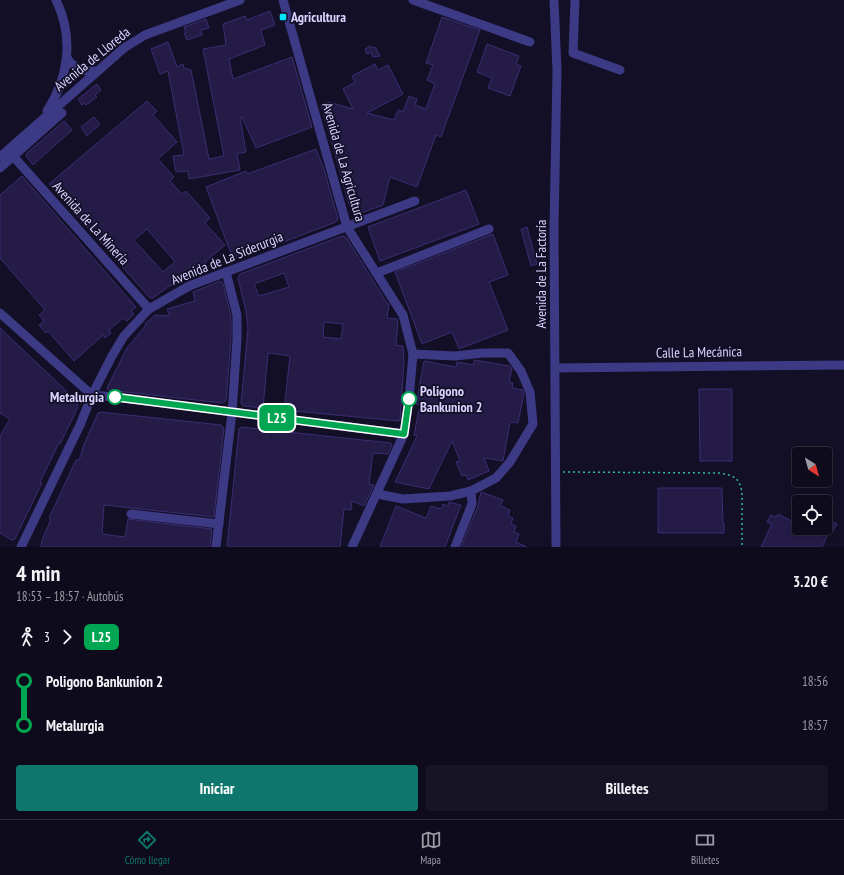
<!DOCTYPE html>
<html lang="es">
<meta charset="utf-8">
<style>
body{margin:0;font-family:"PT Sans Narrow",sans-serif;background:#171425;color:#f1f3f6;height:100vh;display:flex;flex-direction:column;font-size:15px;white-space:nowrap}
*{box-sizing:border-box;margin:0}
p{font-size:13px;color:#9b9ba3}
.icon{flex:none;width:22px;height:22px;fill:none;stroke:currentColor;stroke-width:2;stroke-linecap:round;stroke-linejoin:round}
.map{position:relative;height:547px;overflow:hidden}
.side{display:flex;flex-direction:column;background:#0e0b1c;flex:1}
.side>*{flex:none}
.badge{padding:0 8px;border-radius:6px;font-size:14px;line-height:26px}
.needle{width:26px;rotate:143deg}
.tools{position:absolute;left:792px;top:447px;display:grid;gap:8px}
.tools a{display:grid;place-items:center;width:40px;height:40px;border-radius:4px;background:#0e0b1c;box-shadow:0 2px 6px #0003,0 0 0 1px #2e2b3b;font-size:20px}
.map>.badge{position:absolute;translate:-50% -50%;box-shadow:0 0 0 2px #fff}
.legs{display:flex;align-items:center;gap:6px;height:44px;padding:0 16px;font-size:13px}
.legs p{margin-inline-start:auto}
.headline{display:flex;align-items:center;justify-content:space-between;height:68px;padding:0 16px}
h1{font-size:22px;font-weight:600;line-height:30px}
.action{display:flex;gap:8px;margin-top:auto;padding:8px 16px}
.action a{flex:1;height:46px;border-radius:4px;background:#0f766e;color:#fff;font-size:16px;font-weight:600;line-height:46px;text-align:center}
.action a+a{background:#171425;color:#f1f3f6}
ul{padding:0 16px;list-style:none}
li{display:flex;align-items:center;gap:14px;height:44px;font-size:15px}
li i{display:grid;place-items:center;width:6px;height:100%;margin:0 5px;background:currentColor}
li i::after{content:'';width:10px;height:10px;margin:-5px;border:3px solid;border-radius:50%;background:#0e0b1c}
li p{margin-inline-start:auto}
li:first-child i{background:linear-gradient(#0000 50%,currentColor 0)}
li:last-child i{background:linear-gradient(currentColor 50%,#0000 0)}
.tabs{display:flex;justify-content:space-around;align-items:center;height:56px;border-top:1px solid #2e2b3b;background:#0e0b1c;font-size:11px;color:#9b9ba3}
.tabs a{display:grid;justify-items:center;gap:2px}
.tabs .on{color:#0f766e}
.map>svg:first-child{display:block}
</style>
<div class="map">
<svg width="844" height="547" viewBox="0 0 844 547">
<rect width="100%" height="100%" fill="#130f26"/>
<g fill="#241b47" stroke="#3b2d73" fill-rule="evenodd">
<path d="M270,11L275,25L261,30L265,45L229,59L233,79L292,57L312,127L256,148L242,117H240L246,152L237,154L240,170L189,179L188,171L176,172L173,156L184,155L168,71L160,74L151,49L168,42L177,67L183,64L184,68L191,70L209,159L224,156L203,49L226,45L223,24L245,16L247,20Z"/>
<path d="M442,17L480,30L441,137L436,135L417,187L390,177L383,205L364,212L356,211L351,208L349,204L321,104L329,102L353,109L343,89L355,82L352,76L375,64L378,70L388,65L403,94L367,113L394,120L398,110L403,112L409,96L417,99L415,105L426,109L435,84L427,80L433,65L426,63Z"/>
<path d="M206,19L209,28L201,30L202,35L187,40L184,33H186L184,27Z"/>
<path d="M487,44L519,56L516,64L521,66L510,96L488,88L492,78L477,72Z"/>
<path d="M371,46L373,48L375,47L380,56L373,57L371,52L367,54L365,49Z"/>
<path d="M97,84L101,90L95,95L97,97L86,105L84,103L82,105L78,99Z"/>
<path d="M147,101L157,111L153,115L177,142L158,159L174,177L170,181L182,194L186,191L210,218L205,223L225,245L205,262L209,268L201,272L197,267L187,276L188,277L168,287L153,298L149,297L49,184ZM147,229L175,262L163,272L134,240Z"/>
<path d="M94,117L100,124L87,136L81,127Z"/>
<path d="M64,121L72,130L33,165L26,156L28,152Z"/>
<path d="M316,149L324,169L338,219L336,222L273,246L233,259L206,187L246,171L247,174Z"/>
<path d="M22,176L136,307L131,311L134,314L127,321L123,318L109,330L111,333L105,338L103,335L74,361L48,331L46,333L39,325L44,321L39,315L45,310L0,258V195Z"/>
<path d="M466,190L479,224L380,261L368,227Z"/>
<path d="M527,227L537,264L531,266L521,229Z"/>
<path d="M493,234L508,275L489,282L508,330L459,349L452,332L422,344L395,272Z"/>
<path d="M342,236L346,237L351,245L387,303L389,304L387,318L397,319L398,322L396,345L403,346L404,363L400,420L398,421L284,410L290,356L268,353L263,408L243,406L241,403L248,329L246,311L238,278L240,274ZM284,273L289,287L259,296L254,284ZM324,322L343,324L341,339L323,337Z"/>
<path d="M220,281L223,283L231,316V339L226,401L222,403L108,390L107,388L127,348L146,325L145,324L155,315L170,316L167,309L195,301L193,292Z"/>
<path d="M0,328L76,400L78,407L60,444L59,443L40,482L42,483L15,539L12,540L0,533V436L10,419L0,413Z"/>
<path d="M474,360L510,366L512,369L509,382L513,383L512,388L523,390L524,393L518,423L510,422L503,461L484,458L489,471L468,480L466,475L462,476L456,462L460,461L452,441L429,489L395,482L417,436L414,435L420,405L416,404L424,361L456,367L457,362L474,365Z"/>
<path d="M699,389H732V461H700Z"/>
<path d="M101,412L221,425L224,428L214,517L104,505L102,534L125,537L128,519L212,529L210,547H41L42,540L51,519L49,518L76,460H79L83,449H82L98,413Z"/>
<path d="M241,427L391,443L392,445L388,454L373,453L369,484L374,485L364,506L352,501L351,510L344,509L340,547H227L239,429Z"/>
<path d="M658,488H722L723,523H724V533H658Z"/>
<path d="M481,492L503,500L500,506L510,510L508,516L513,518L511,524L516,526L514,532L519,534L516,542L527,547H461L478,506Z"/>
<path d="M449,502L461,505L445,547H380L396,506L426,518L431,506L441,509L443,504L448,506Z"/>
<path d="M778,514L799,525V528H825V517L837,524L833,531L830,530L822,547H761L772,524L767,522L771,515L776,517Z"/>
</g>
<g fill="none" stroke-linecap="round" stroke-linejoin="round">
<path stroke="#2fb8b0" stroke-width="1.5" stroke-dasharray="2 3" stroke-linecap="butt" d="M563,472L720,473C734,476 739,477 742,492V547"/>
<g stroke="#3d3a85" stroke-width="9">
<path d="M283,0L347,227L403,315L413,354L409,399L404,434L352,547"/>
<path d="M413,0L530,42"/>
<path d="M554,0L557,71L554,227L556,547"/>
<path d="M575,0L573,53L620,70"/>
<path d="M67,58C74,69 83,72 96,71"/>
<path d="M47,111C69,77 74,37 56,0"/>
<path d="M13,156L149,309"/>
<path d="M0,157L124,48L145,35L240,0"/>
<path d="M0,168L62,113"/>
<path d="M377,273L489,229"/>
<path d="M0,313L92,395L115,397L404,434"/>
<path d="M555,368L844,365"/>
<path d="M377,494L403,499L450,496L471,491L496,478L510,462L533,424L530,392L521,371L508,353H483L455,356L413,354"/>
<path d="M131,514L219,524"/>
<path d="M21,547L80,425L92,395L112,356L124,336L149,309L189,286L415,201"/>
<path d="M216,547L232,413L237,339V315L226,272"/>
<path d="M455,547L472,504L471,491"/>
</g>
</g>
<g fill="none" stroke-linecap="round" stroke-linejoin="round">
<g stroke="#fff" stroke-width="9">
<path id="line-1" d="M115,397L404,434L409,399"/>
</g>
<use href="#line-1" stroke="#00a651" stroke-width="6"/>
</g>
<rect fill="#00e5ff" stroke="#130f26" stroke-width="1.5" x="279" y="13" width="8" height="8" rx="2"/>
<g fill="#fff" stroke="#00a651" stroke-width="2">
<circle cx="115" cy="397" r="7"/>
<circle cx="409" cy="399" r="7"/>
</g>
<g text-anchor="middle" stroke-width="3.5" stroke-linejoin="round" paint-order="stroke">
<g font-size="14" font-weight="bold" fill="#d9d4ff" stroke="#130f26" text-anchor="start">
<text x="291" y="22">Agricultura</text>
</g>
<g font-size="14" fill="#d9d4ff" stroke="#130f26">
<text transform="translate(92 59) rotate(-39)" y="5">Avenida de Lloreda</text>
<text transform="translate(344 162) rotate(74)" y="5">Avenida de La Agricultura</text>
<text transform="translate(91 223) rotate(48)" y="5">Avenida de La Minería</text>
<text transform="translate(227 258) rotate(-22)" y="5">Avenida de La Siderurgia</text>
<text transform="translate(541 274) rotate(-90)" y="5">Avenida de La Factoría</text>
<text transform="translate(699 352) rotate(-1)" y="5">Calle La Mecánica</text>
</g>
<g font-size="14" font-weight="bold" fill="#d9d4ff" stroke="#130f26" text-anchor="start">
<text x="420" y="396">Poligono<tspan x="420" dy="16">Bankunion 2</tspan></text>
<text x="104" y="402" text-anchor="end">Metalurgia</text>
</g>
</g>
</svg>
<div class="tools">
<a><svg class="needle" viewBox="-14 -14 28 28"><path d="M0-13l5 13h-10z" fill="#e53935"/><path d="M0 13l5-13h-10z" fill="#9b9ba3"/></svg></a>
<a><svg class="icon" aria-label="locate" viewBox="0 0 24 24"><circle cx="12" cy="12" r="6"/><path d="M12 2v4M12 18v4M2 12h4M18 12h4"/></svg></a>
</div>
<b class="badge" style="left:277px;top:418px;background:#00a651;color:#fff">L25</b>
</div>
<section class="side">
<div class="headline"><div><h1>4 min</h1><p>18:53 – 18:57 · Autobús</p></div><b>3.20 €</b></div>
<div class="legs"><svg class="icon" aria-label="walk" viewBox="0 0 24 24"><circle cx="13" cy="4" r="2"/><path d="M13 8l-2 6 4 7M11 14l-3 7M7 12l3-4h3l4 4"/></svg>3<svg class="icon" aria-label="forward" viewBox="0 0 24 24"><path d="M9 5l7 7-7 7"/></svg><b class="badge" style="background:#00a651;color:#fff">L25</b></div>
<ul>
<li><i style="color:#00a651"></i><b>Poligono Bankunion 2</b><p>18:56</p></li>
<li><i style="color:#00a651"></i><b>Metalurgia</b><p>18:57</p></li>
</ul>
<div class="action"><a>Iniciar</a><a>Billetes</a></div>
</section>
<nav class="tabs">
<a class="on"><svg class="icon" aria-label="directions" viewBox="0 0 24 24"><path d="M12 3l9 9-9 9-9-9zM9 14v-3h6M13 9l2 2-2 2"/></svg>Cómo llegar</a>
<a><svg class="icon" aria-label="map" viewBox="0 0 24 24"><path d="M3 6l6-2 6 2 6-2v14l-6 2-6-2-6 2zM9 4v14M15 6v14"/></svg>Mapa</a>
<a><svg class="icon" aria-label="tickets" viewBox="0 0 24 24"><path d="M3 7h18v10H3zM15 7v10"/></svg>Billetes</a>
</nav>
